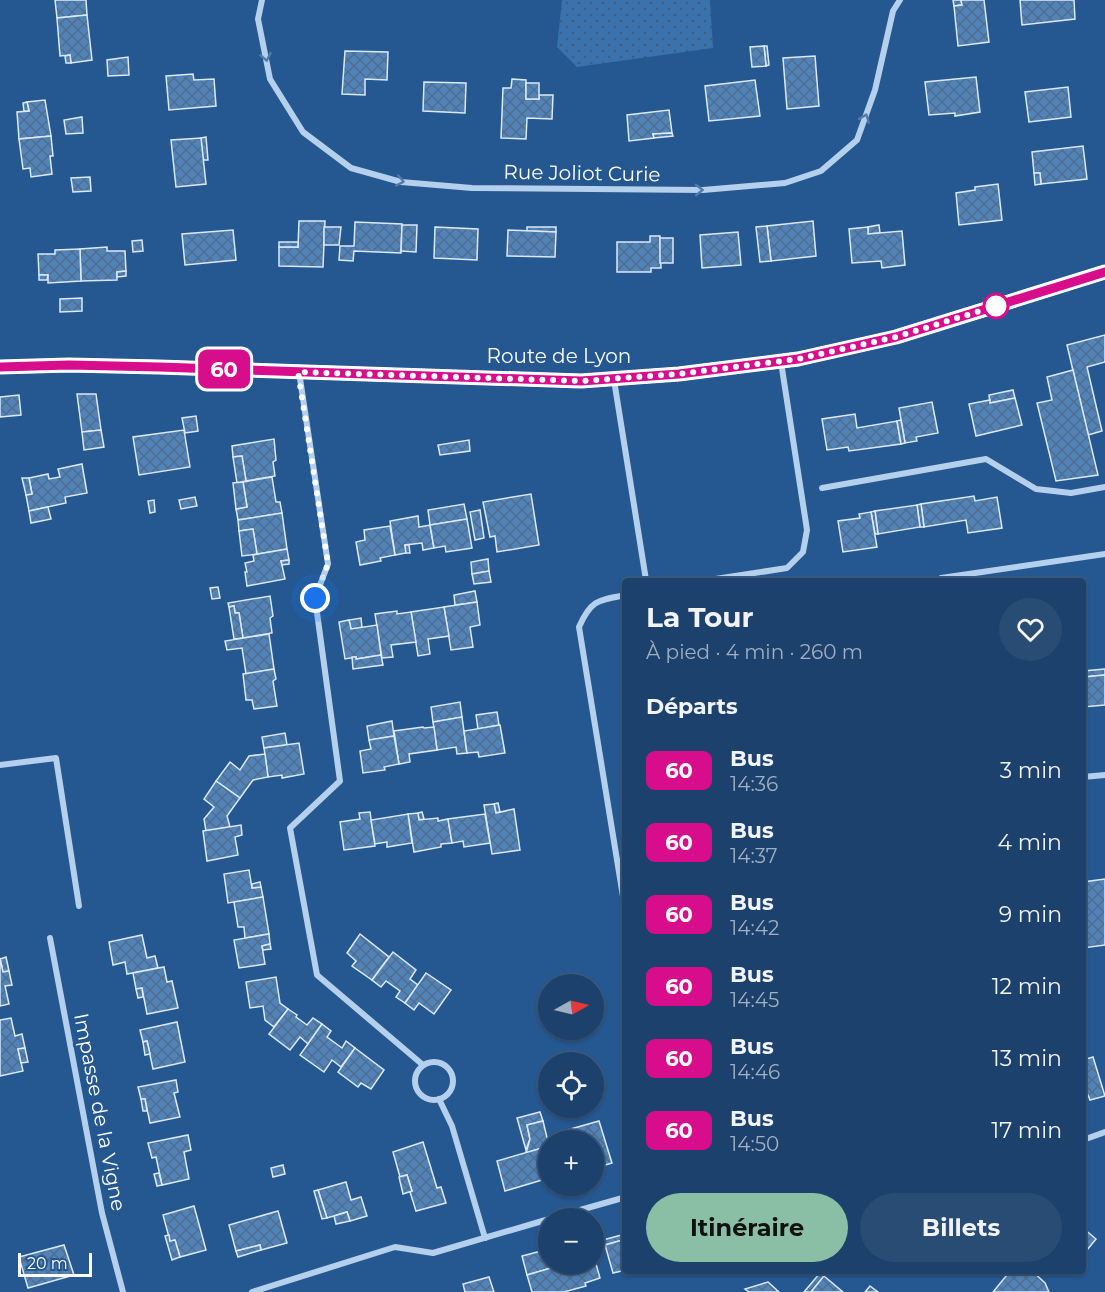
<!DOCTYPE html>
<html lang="fr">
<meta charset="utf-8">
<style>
body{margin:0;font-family:Montserrat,sans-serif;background:#294c74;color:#f1f3f6;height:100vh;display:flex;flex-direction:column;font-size:22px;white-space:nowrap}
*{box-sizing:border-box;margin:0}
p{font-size:20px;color:#a0afc2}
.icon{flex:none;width:33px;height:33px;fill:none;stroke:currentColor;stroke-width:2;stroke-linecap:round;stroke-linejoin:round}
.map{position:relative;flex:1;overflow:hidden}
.drawer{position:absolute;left:622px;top:578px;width:464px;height:696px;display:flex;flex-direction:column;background:#1c416c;border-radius:6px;box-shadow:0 2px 4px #0004,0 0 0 2px #3a5a7f}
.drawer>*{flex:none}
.badge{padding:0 12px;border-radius:9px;font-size:21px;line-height:39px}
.needle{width:39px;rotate:82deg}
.controls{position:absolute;left:538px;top:974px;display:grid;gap:12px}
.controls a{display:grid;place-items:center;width:66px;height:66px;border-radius:50%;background:#1c416c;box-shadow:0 2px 4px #0004,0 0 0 2px #3a5a7f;font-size:30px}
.scale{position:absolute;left:18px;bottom:15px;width:74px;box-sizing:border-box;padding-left:6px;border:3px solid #fff;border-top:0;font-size:16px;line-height:21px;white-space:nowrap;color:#fff;-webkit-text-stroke:4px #255790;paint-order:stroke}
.you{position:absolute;width:30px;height:30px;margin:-15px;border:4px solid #fff;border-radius:50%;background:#1a73e8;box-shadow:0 0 0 9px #1a73e833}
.map>.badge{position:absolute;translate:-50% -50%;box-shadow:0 0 0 3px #fff}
h2{padding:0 24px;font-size:22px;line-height:54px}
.round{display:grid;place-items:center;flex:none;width:63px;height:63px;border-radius:32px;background:#294c74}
.headline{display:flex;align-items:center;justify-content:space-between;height:102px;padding:0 24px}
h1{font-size:28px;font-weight:700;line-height:45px}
.cta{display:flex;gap:12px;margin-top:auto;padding:12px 24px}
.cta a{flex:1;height:69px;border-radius:36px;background:#8abfa5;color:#111;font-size:24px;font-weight:700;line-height:69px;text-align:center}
.cta a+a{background:#294c74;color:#f1f3f6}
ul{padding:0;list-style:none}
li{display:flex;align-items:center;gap:18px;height:72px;padding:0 24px}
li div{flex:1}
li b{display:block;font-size:22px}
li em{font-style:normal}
li .badge{min-width:66px;font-weight:700;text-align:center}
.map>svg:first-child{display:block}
</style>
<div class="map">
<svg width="1105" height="1292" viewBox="0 0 1105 1292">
<defs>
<pattern id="grass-dots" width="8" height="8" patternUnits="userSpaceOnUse" patternTransform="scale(1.5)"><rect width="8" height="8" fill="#3972ac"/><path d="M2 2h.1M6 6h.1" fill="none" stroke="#435d77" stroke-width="1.8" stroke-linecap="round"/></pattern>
<pattern id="building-cross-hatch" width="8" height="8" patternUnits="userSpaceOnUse" patternTransform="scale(1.5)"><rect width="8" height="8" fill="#5183b8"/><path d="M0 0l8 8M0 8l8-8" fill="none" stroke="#4f6d8d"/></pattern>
</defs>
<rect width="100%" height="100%" fill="#255790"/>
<path fill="url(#grass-dots)" d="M562,0H710L713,48L577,67L557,47Z"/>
<g fill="url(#building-cross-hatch)" stroke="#dae9f9" stroke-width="1.5">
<path d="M55,0H86L87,15L57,18Z"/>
<path d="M953,0H961L962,5L954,6Z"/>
<path d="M961,0H984L989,42L958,46L954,6L962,5Z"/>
<path d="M1020,0H1074L1075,19L1022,25Z"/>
<path d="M87,15L92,60L71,63L70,55L60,56L57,18Z"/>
<path d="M764,46H767L769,65L766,66Z"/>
<path d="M764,46L766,66L752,67L750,47Z"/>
<path d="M345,51L388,52L387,80L365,79V95L342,94Z"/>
<path d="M70,55L71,63H66L65,56Z"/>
<path d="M815,56L819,106L787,109L783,58Z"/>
<path d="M128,57L129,75L108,76L107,60Z"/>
<path d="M193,74L194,80L214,79L216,106L169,110L166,76Z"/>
<path d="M976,77L980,112L955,116V113L929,115L925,82Z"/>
<path d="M512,79L526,80V99H539V95H553L552,119L527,118L526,139L501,138L503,88H511Z"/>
<path d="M755,80L760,116L709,121L705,86Z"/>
<path d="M424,82L466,83L465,113L423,111Z"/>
<rect x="526" y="83" width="13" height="16"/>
<path d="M1068,87L1071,117L1029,122L1025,92Z"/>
<path d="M45,100L51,136L19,139L17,112L29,111L27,102Z"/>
<path d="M27,102L29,111H24L23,103Z"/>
<path d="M669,110L672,133L653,134L654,138L629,141L627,115Z"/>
<path d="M82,117L83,133L66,134L64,120Z"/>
<path d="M672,133L673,136L654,138L653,134Z"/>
<path d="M51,136L53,156H50L52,174L31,177L30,168L23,169L19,139Z"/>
<path d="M206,137L208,160H203L201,138Z"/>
<path d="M201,138L206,184L176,187L171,140Z"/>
<path d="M1083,146L1087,179L1041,184L1040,173H1034L1032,152Z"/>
<path d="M1034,173H1040L1041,184L1035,185Z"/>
<path d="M90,177L91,191L73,192L71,178Z"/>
<path d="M998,184L1002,220L959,225L956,193L975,190V187Z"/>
<path d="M299,221H325L323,267L279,266V247H298Z"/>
<path d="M813,221L816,256L771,261L767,226Z"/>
<path d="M355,222L402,224L401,253L354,251L353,261L339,260L340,246H354Z"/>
<path d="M402,225H417L416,252L401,251Z"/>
<path d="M879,225L880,233L868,234V227Z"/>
<path d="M767,226L771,261L760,262L756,227Z"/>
<path d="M324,227H341L339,245H324Z"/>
<path d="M435,227L478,229L477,260L434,258Z"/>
<path d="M527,227H556V232L527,231Z"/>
<path d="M868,227V234L902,231L905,265L882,268L881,261L852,263L849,229Z"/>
<path d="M233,230L236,260L185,265L182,234Z"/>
<path d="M508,230L556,232L555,257L507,256Z"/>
<path d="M738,232L741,265L702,268L700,235Z"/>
<path d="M650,236H660L661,268H651V272H617V242H650Z"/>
<rect x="660" y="238" width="13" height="25"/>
<path d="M142,240L143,251L133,252L132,241Z"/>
<rect x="279" y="242" width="19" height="5"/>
<path d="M107,247V251H125L126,271L117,272V280L81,281L80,249Z"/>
<path d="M80,249L81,281L48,283V275H39L38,254H55V250Z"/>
<path d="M126,271V276L117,277V272Z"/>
<path d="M39,275H48L47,280H39Z"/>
<path d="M82,298V311L60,312V299Z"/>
<path d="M1105,335V362L1087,367L1102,431L1088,435L1067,345Z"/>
<path d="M1073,370L1098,475L1056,481L1037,403L1052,400L1047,377Z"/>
<path d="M1013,390L1015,398L990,403L989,395Z"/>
<path d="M77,394H96L101,430L82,432Z"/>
<path d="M19,395L21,415L0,417V397Z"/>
<path d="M1015,398L1022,425L976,436L969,404L990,400V403Z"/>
<path d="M932,402L938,433L916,437L917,441L905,443L899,408Z"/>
<path d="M855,414L857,428L897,421L901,444L849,451L848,447L827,450L822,419Z"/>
<path d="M196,416L198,431L185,433L182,418Z"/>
<path d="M901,420L905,443L901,444L897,421Z"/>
<path d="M101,430L104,447L84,450L82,432Z"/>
<path d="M184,430L190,467L139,475L133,437Z"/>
<path d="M274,439L276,460L273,462L275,476L246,481L242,456L233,457L232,446Z"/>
<path d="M469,440L470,451L440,455L438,445Z"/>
<path d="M242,456L246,481L237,483L233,457Z"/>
<path d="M82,464L87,493L65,497L66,503L29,511L26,495L32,494L29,478L48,474L49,479L60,477L58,469Z"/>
<path d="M272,477L276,502H280L282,513L238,520L236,509L247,507L243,482Z"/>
<path d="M22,478H29L32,494L26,495Z"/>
<path d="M243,482L247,507L236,509L233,483Z"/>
<path d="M531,494L539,545L497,552L495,536L490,537L483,502Z"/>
<path d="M974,496L975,501L997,497L1002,528L968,533L966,520L924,527L921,504Z"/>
<path d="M195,497L197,506L181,509L179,500Z"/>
<path d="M154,500L155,512L150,513L148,501Z"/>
<path d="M464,504L467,519L430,525L428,510Z"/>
<path d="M921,504L924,527H920L917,505Z"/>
<path d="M917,505L920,527L878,534L875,511Z"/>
<path d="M48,507L51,519L31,523L29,511Z"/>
<path d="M480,510L484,538L475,540L470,512Z"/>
<path d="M875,511L878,534H875L871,512Z"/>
<path d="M871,512L877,547L843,552L838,521L860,518L859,514Z"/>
<path d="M282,513L287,549L257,554L253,529L239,531L238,520Z"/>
<path d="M418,516L419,527L430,525L434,548L423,550L422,543L405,545L406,553L395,555L390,521Z"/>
<path d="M467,519L472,548L446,552L445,546L434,548L430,525Z"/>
<path d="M390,526L395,555L380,558L381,561L360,565L356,542L365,540L364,530Z"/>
<path d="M253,529L257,554L242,556L239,531Z"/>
<path d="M405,545H409L410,553H406Z"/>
<path d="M287,549L289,560L281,561L285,579L247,586L245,572H247L245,563L254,561L253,555Z"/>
<path d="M488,559L489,571L472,574L471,562Z"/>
<path d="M289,560V564L282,565L281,561Z"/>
<path d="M489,571L491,582L474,584L472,574Z"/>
<path d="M218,587L220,598L212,599L210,588Z"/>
<path d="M475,591L477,602L455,605L454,595Z"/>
<path d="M270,596L273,616L270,618L272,633L243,638L239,613H235L234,606L229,607L228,603Z"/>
<path d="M477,602L480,625L470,627L473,647L451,650L444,607Z"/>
<path d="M234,606L235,613H239L243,638L234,639L229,607Z"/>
<path d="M444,607L449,636L428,639L430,654L418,656L411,612Z"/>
<path d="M397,611V614L411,612L416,642L391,645L393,657L382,658L375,614Z"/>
<path d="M361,618L362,628L351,629L349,620Z"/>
<path d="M349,620L351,629L377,625L381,655L356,659V657L345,659L339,622Z"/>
<path d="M269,634L274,669L246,674L242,648L227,650L225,641Z"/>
<path d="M381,655L383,665L353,669L352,657H356V659Z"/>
<path d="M274,669L276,679L273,681L277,706L254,709L252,700H246L243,674Z"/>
<path d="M1105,669V675L1084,677L1083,671Z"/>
<path d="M1083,673L1084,677L1105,675V705L1083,707Z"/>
<path d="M460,702L462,717L433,722L431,707Z"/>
<path d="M497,712L499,725L478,729L476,715Z"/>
<path d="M462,717L467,753L457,754L456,747L437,750L433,722Z"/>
<path d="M392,721L394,736L369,740L367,726Z"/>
<path d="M500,725L505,753L479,757L478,752L467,753L464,731Z"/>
<path d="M423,727L424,728L434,727L437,750L409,754L410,762L399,764L394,731Z"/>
<path d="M285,733L287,745L264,748L262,737Z"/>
<path d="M394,736L399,764L384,767L385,770L363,773L360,751L371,749L369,740Z"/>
<path d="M299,743L304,774L282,778V775L268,777L264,748Z"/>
<path d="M265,754L268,777L253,780L240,798L216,781L230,762L240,770L249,756Z"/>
<path d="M216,781L240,798L227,816L230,827L206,831L204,819L214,807L204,799Z"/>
<path d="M498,803L500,812L496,813L494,804Z"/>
<path d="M494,804L496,813L514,809L520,850L492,854L484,805Z"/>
<path d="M370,812L375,846L344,850L340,822L360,819L359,813Z"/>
<path d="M422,812L424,819L419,820L418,813Z"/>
<path d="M418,813L419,820L438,818V821L448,819L452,843L441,844V847L414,852L408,814Z"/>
<path d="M408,814L412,843L387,847V842L375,844L371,820Z"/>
<path d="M485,814L490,843L464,847L463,841L452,843L448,819Z"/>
<path d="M241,825L242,835L235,837L238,855L207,861L203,831Z"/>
<path d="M249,870L252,888L261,887L263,897L228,903L224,874Z"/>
<path d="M1105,879V945L1083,948V882Z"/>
<path d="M260,882L261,887L252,888V884Z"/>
<path d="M263,897L269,934L245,938L244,927H238L234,902Z"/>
<path d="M269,934L270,944L262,946L265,964L239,968L234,940Z"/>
<path d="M360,934L389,957L372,980L352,966L356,961L347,953Z"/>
<path d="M142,935L147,958L155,956L158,968L127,974L125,962L113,965L109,942Z"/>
<path d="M270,944L271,949L263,950L262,946Z"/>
<path d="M393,952L416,970L410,979L418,985L405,1003L396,997L400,991L386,981L381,987L372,980Z"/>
<path d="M6,957L9,971L3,972L0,959Z"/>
<path d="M0,958L3,972L9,971L12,985L5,986L9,1004L0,1006Z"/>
<path d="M164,967L167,982L172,981L178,1008L147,1014L142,988L136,989L133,973Z"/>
<path d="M426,973L451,990L434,1014L419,1003L414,1010L405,1003Z"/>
<path d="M276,977L280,1003L288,1009L274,1027L265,1020L263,1006L250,1008L246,982Z"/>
<path d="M142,988L143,997L138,998L136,989Z"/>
<path d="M288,1009L297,1015L296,1017L307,1025L313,1018L322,1024L308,1044L300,1037L290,1050L269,1034Z"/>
<path d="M11,1018L15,1036L22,1034L25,1048L18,1049L23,1071L0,1076V1020Z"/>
<path d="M177,1022L185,1062L153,1069L147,1041L143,1042L140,1030Z"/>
<path d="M322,1024L331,1031L327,1037L342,1048L346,1041L355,1048L341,1067L332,1060L324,1072L300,1055Z"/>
<path d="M147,1041L150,1054L145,1055L143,1042Z"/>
<path d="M25,1048L28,1062L21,1063L18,1049Z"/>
<path d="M355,1048L384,1070L371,1089L361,1083L358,1087L338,1072Z"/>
<path d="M1093,1057L1105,1096L1090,1100L1088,1095L1083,1096V1060Z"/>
<path d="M176,1080L178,1092L174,1093L180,1117L150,1123L145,1099H141L138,1087Z"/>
<path d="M141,1099H145L147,1111H143Z"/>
<path d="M540,1112L543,1121L527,1125L530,1139L526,1150L517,1118Z"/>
<path d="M543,1121L549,1146L526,1153L530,1139L527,1125Z"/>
<path d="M599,1121L612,1163L595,1168L594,1163V1140H563L560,1132Z"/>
<path d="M188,1135L191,1150L184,1152L189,1179L162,1185L156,1157L152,1158L148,1143Z"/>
<path d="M423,1142L437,1188L441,1187L446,1203L416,1211L410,1192L412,1191L407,1175L400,1177L393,1152Z"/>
<path d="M549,1146V1178L505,1191L497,1161Z"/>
<path d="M283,1165L285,1174L273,1177L271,1168Z"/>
<path d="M159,1173L162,1185L157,1186L154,1174Z"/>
<path d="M407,1175L412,1191L403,1194L399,1177Z"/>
<path d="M346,1182L351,1200L361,1197L367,1216L350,1221L347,1212L327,1218L318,1190Z"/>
<path d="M318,1190L327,1218L322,1219L314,1191Z"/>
<path d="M194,1206L206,1250L180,1257L175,1240L170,1241L163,1215Z"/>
<path d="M278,1211L287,1243L261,1250L260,1245L236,1251L229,1225Z"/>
<path d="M347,1212L350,1221L336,1224L334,1216Z"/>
<path d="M1083,1228L1096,1239L1083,1255Z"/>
<path d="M625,1234L626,1239L605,1245L603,1240Z"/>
<path d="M169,1235L170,1241L175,1240L180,1257L172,1260L165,1236Z"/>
<path d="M626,1239V1270L613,1273L605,1245Z"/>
<path d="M64,1245L74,1275L28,1288L19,1257Z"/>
<path d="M260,1245L261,1250L238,1257L236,1251Z"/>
<path d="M545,1250L551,1268L527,1275L522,1256Z"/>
<path d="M594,1257L600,1278L585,1283L586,1286L564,1292H532L527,1275L551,1268L549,1264L552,1263H594Z"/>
<path d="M1011,1270H1031L1045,1283L1049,1292H993Z"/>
<path d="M820,1273L824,1276L811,1292H804Z"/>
<path d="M824,1276L843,1292H811Z"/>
<path d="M489,1277L494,1292H465L463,1284Z"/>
<path d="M768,1282L779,1292H749L745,1289Z"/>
<path d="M870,1286L878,1292H865Z"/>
</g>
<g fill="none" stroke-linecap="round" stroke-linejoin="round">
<g stroke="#b5d0ec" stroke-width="6">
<path d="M262,0L258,19L270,79L303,132L351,168L401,182L472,188L703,190L785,183L821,171L857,140L875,90L893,11L900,0"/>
<path d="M299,372L328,564L315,598L340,781L290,828L317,975L423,1065"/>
<path d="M614,380L646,580"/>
<path d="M822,488L986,459L1036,489L1071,493L1105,487"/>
<path d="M709,580L787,568L803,552L807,530L781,362"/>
<path d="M940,580L941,578L1105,554"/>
<path d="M626,595C598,600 591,600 579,627L626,915"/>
<path d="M0,765L56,758L79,906"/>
<path d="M1083,777L1105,775"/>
<path d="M50,938L102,1213L123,1292"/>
<circle cx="434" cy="1081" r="19"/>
<path d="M439,1099L452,1126L485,1238"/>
<path d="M1083,1140L1105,1132"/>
<path d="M552,1218L626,1197"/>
<path d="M252,1292L395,1247L433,1253L549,1219"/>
</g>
<path stroke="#fafcff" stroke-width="15" d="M0,367L69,365L159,367L581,381L679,374L798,359L896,337L1105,272"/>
</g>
<defs><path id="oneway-chevron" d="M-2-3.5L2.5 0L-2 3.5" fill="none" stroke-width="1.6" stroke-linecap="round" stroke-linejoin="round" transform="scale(1.5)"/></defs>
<g stroke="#507bac">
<use href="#oneway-chevron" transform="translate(266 57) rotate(79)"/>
<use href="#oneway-chevron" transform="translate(865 118) rotate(-69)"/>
<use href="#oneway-chevron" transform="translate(400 181) rotate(11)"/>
<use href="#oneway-chevron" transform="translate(699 190) rotate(-1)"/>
</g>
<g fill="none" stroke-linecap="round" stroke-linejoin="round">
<g stroke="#fff" stroke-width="14">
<path id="line" d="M0,367L69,365L159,367L581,381L679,374L798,359L896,337L1105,272"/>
</g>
<use href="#line" stroke="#d80d8c" stroke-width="9"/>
<path stroke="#fff" stroke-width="6" stroke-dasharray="0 10.8" d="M315,598L328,564L298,372L581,381L679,374L798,359L896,337L996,306"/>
</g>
<circle fill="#fff" stroke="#d80d8c" stroke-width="3" cx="996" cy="306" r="12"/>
<g text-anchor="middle" stroke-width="6" stroke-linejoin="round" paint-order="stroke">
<g font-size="20" fill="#fff" stroke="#255790">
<text transform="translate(582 173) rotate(1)" y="7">Rue Joliot Curie</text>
<text x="559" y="363">Route de Lyon</text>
<text transform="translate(100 1112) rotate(79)" y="7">Impasse de la Vigne</text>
</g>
</g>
</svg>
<div class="controls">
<a><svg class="needle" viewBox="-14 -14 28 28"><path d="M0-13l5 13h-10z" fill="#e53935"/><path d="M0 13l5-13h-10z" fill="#a0afc2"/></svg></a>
<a><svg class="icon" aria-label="locate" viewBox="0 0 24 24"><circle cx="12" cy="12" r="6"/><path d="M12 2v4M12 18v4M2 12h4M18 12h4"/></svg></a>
<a>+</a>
<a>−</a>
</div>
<div class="scale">20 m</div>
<div class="you" style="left:315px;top:598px"></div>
<b class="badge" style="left:224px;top:369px;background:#d80d8c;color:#fff">60</b>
<section class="drawer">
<div class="headline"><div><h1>La Tour</h1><p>À pied · 4 min · 260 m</p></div><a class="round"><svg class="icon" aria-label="heart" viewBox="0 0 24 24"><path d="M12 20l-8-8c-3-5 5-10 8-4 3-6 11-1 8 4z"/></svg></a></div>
<h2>Départs</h2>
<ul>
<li><span class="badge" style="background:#d80d8c;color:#fff">60</span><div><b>Bus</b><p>14:36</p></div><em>3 min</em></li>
<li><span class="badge" style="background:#d80d8c;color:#fff">60</span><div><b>Bus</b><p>14:37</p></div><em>4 min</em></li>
<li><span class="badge" style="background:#d80d8c;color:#fff">60</span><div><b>Bus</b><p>14:42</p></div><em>9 min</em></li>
<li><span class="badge" style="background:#d80d8c;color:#fff">60</span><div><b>Bus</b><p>14:45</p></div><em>12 min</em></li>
<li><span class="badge" style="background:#d80d8c;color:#fff">60</span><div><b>Bus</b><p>14:46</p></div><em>13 min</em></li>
<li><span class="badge" style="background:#d80d8c;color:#fff">60</span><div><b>Bus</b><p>14:50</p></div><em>17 min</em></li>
</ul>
<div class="cta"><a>Itinéraire</a><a>Billets</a></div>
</section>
</div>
